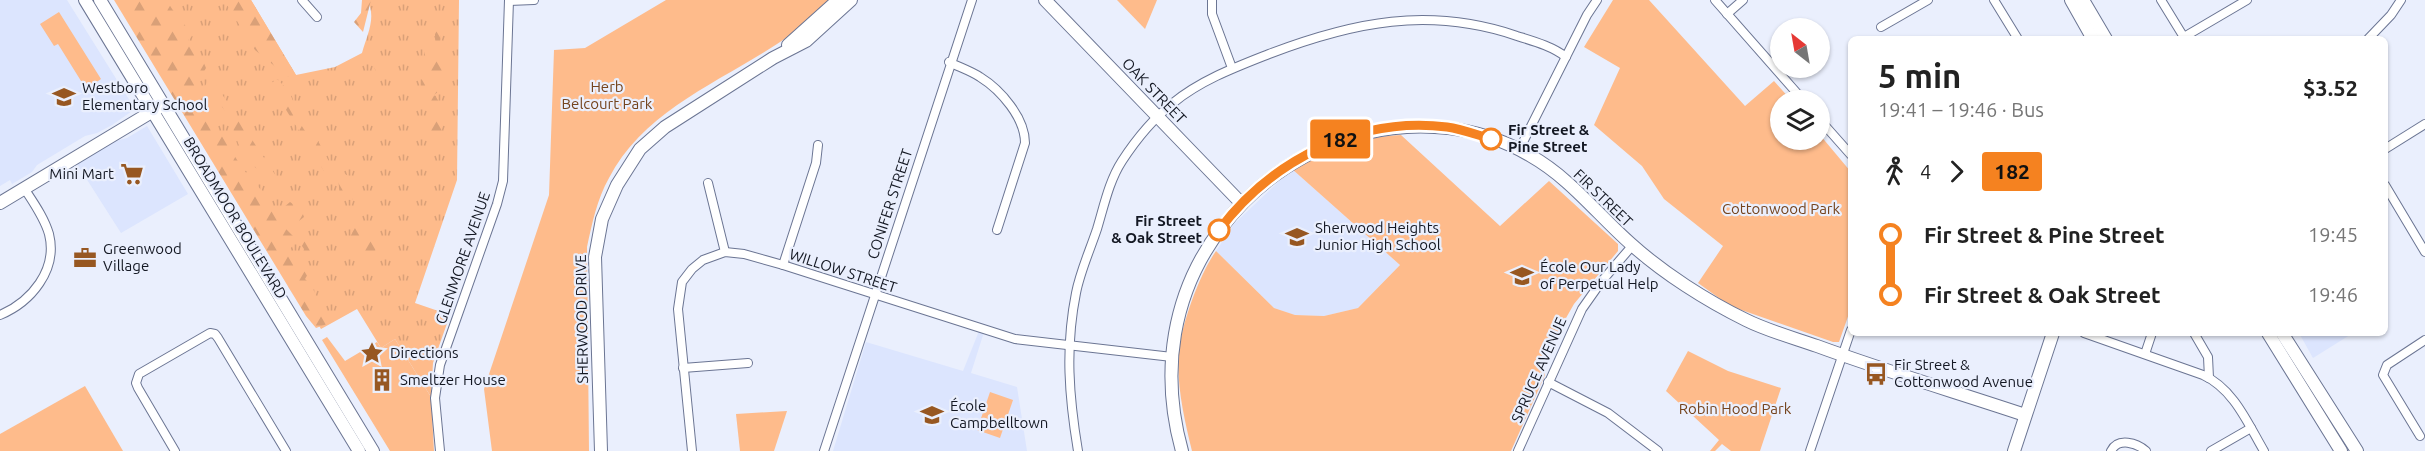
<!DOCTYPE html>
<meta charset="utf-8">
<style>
body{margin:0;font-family:Ubuntu,sans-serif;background:#f6f6f6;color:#222;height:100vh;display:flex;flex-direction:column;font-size:22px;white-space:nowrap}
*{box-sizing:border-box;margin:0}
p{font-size:20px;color:#767676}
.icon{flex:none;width:33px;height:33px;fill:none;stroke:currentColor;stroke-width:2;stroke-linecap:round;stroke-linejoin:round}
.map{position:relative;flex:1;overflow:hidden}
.drawer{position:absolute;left:1848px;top:36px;width:540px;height:300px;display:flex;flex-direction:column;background:#fff;border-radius:9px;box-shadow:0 2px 4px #0004}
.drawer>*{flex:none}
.badge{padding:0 12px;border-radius:4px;font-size:21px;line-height:39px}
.needle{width:39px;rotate:329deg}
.controls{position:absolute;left:1770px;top:18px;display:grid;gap:12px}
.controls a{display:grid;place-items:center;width:60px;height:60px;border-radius:50%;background:#fff;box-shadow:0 2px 4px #0004;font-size:30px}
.map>.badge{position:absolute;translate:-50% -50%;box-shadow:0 0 0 3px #fff}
.legs{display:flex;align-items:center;gap:9px;height:66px;padding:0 30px;font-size:20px}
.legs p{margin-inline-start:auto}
.headline{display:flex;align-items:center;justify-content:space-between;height:102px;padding:0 30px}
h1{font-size:33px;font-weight:600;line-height:45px}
ul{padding:0 30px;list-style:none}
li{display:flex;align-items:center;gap:21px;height:60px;font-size:22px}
li i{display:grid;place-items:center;width:9px;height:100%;margin:0 8px;background:currentColor}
li i::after{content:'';width:15px;height:15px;margin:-8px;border:4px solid;border-radius:50%;background:#fff}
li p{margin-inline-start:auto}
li:first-child i{background:linear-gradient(#0000 50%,currentColor 0)}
li:last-child i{background:linear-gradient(currentColor 50%,#0000 0)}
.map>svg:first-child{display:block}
</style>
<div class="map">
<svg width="2425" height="451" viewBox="0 0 2425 451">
<defs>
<pattern id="grass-tufts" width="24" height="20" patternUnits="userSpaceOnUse" patternTransform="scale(1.5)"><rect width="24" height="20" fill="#febb8b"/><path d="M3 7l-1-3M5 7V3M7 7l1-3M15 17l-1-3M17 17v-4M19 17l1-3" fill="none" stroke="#d9a078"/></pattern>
<pattern id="forest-firs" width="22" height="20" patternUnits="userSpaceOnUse" patternTransform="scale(1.5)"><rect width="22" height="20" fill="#febb8b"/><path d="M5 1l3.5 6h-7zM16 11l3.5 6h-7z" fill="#d9a078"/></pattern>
</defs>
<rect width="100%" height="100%" fill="#eaeffd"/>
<g fill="#dce5fe">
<path d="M0,0H67L135,109L112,125L97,133L85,136L37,165L32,172L12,184L10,180L0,186Z"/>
<path d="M147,126L188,194L121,233L77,164L115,141L127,138Z"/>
<path d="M1292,169L1400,265L1358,308L1324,316L1294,315L1274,308L1216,251L1234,224Z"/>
<path d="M979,331L984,332L971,373L1017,387L1027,451H833L866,342L963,371Z"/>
<path d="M2299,333H2353L2313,358Z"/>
</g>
<path fill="url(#grass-tufts)" d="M120,0H251L296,75L335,67L362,53C367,35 377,17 367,0H459L457,180L415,303L450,315L433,363L431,397L395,339L381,348L357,309L321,329Z"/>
<g fill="url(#forest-firs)">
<path d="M114,0H167C173,14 185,22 192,36L188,40L192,47L200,54L206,68L198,82V92L216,114L215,124L242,168L262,191L275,211L278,221L293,236L295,243L290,249L295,259L309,272L305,279L312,286L327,324L316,328L306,316Z"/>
<path d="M224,0H251L296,75L288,77L255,50Z"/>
<path d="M362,0H371L363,32L354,22L361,13Z"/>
<path d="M435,22L442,28L439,46L442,54L441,60L446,65L439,91L434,95L444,108V114L439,118V122L442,124V136L431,138L423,130L428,124V97L421,89L425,50L436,45L434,26Z"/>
<path d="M377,40L384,44L379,51L383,68L377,74C371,61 370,52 377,40Z"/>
<path d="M210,76L280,182L281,187L244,159L227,113L205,86Z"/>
<path d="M277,79C281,83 287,88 290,94C298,109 298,134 317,139L334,171H324L270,84Z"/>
<path d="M345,174L351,178L350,185L354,192L352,200L340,199L338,175Z"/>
<path d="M290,202L301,209L304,217L295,224L284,215L283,208Z"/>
<path d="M355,228L367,229L378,240L374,256L356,249L350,237Z"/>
<path d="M303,235L307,236L318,258L312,261L302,258L304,249L300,243Z"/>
</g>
<g fill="#febb8b">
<path d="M666,0H831C818,11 806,23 793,33C731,78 646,106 609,178C597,199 592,224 587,247L589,451H492L484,389L549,195L554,50L585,48Z"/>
<path d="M1117,0H1157L1145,29Z"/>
<path d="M1613,0H1649L1745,106L1774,81L1791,100H1780V140H1820V135L1851,172V308L1839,342H1833L1730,306L1698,283L1723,246L1664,199L1642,166L1594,125L1620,68L1584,47Z"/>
<path d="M59,12L101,79L86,89L58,44L54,46L40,24Z"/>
<path d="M1401,135L1500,226L1549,181L1618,244V251L1574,304L1542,360L1545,375L1511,451H1192C1184,418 1176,384 1179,350C1182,323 1200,273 1216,251L1274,308L1295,315L1324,316L1358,308L1400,265L1292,169C1328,151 1361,137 1401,135Z"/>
<path d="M327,337L345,361L377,342L381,348L395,339L431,397L434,451H390L322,340Z"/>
<path d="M1688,351L1728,371L1781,388L1760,451H1731L1722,444L1715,451H1710L1719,440L1666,391Z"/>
<path d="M85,386L123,451H0V434Z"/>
<path d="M990,392L1013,400L1000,438L977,430Z"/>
<path d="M787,411L774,451H740L736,414Z"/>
</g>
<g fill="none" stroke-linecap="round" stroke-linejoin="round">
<g stroke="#6b7593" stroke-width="10">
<g id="street">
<path d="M302,0L317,17"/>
<path d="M1212,0V14L1232,68"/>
<path d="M1715,0L1803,100"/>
<path d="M1994,0L2018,39"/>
<path d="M2161,0L2185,39"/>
<path d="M509,1L534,0"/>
<path d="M1727,14L1743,0"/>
<path d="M1881,27L1928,0"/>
<path d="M2184,37L2247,0"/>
<path d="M2368,39L2391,15L2401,0"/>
<path d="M949,62C959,67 971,71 980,77C1001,90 1025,118 1025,143L997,230"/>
<path d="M1820,120L1851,155"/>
<path d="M2385,149L2425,124"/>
<path d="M1519,150L1587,15L1597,0"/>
<path d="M708,183L725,252"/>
<path d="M2385,185L2425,252"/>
<path d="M783,265L816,163L818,145"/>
<path d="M0,315C31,302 58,270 49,234C44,217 33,202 24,188"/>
<path d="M2084,333L2203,375C2234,389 2248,424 2264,451"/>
<path d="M2194,333L2208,357L2209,378"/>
<path d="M2145,354L2152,333"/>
<path d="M683,368L748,363"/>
<path d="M1548,382L1608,413L1658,451"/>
<path d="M2420,436L2383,375L2387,365L2425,340"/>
<path d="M175,451L138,388L136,383L139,374L210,333L215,334L218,338L286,451"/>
<path d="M440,451L435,398L440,365L497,204L503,181L509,0"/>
<path d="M692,451L678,309L682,282L692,269L703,260L725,252L744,254L783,265L1015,339L1172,357"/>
<path d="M824,451L972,0"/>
<path d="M1078,451C1069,397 1065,348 1076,293C1080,272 1090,250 1097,229C1104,206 1109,181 1122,161C1135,141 1154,118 1173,103C1201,80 1236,67 1269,54C1353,22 1429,6 1517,36C1533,41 1552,46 1566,57"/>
<path d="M1518,451L1582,309L1601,282L1632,246"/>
<path d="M1810,451L1851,330"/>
<path d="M2111,451C2118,437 2137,443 2146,451"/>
<path d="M2211,451L2251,428"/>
</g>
</g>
<g stroke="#6b7593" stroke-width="14">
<g id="secondary">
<path d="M85,0L359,451"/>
<path d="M100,0L373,451"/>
<path d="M1045,0L1241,203"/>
<path d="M2071,0L2093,39"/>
<path d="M2083,0L2106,39"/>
<path d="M788,45L838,0"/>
<path d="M0,203L158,108"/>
<path d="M2268,333L2341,451"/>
<path d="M2282,333L2357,451"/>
<path d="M601,451L595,257L602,219L617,185L640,149L665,127L773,58L806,41L851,0"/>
<path d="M1182,451C1160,372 1172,292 1222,227C1293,133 1427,95 1531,156C1570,178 1598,215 1631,244C1663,273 1707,301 1746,320C1768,331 1794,338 1817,346C1885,371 1956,392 2025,415"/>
<path d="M2014,451L2053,333"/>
</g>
</g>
<use href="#street" stroke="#fff" stroke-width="8"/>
<use href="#secondary" stroke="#fff" stroke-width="12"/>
</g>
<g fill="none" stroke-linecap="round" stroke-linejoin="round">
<g stroke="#fff" stroke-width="14">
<path id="line-1" d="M1219,230C1272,160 1358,116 1447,127C1462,129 1477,135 1491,139"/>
</g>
<use href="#line-1" stroke="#f58220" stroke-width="9"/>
</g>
<defs>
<g id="school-bare" transform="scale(1.8)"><path d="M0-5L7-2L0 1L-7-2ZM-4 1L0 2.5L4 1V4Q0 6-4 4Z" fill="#975721" stroke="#eaeffd" stroke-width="2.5" paint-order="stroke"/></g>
<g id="supermarket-bare" transform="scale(1.8)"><path d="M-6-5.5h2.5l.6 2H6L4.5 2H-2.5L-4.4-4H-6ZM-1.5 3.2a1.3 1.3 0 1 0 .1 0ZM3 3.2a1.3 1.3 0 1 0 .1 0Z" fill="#975721" stroke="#eaeffd" stroke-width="2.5" paint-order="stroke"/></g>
<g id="office-bare" transform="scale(1.8)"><path d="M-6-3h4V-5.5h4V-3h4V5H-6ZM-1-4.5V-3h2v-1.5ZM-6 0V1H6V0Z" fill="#975721" stroke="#eaeffd" stroke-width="2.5" paint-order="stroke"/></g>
<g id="sight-bare" transform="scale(1.8)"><path d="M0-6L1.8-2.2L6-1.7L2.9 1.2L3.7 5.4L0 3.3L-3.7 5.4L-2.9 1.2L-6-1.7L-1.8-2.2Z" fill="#975721" stroke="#eaeffd" stroke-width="2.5" paint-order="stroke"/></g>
<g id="bus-bare" transform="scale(1.8)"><path d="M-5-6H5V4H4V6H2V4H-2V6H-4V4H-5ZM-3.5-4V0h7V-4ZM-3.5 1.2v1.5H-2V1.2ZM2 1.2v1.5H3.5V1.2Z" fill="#975721" stroke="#eaeffd" stroke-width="2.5" paint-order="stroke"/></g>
<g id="building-bare" transform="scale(1.8)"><path d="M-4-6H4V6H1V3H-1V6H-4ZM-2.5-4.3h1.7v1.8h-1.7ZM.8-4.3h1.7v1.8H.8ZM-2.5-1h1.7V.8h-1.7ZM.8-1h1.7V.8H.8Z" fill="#975721" stroke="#eaeffd" stroke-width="2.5" paint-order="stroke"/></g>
</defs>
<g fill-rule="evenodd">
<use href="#school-bare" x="64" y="97"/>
<use href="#supermarket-bare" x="132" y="174"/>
<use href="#school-bare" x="1297" y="237"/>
<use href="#office-bare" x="85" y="258"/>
<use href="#school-bare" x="1522" y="276"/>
<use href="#sight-bare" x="372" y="353"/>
<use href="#bus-bare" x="1876" y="374"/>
<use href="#building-bare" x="382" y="380"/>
<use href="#school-bare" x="932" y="415"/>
</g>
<g fill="#fff" stroke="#f58220" stroke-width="3">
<circle cx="1491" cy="139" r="10"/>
<circle cx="1219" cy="230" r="10"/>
</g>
<g text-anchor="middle" stroke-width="4.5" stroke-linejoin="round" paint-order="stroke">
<g font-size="15" fill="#75441e" stroke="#eaeffd">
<text x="607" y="92">Herb<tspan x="607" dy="17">Belcourt Park</tspan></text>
<text x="1781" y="214">Cottonwood Park</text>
<text x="1735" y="414">Robin Hood Park</text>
</g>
<g font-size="15" fill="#141823" stroke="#eaeffd" text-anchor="start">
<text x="82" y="93">Westboro<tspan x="82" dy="17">Elementary School</tspan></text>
<text x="114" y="179" text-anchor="end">Mini Mart</text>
<text x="1315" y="233">Sherwood Heights<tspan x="1315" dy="17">Junior High School</tspan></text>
<text x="103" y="254">Greenwood<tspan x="103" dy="17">Village</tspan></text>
<text x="1540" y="272">École Our Lady<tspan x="1540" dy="17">of Perpetual Help</tspan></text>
<text x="390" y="358">Directions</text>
<text x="1894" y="370">Fir Street &amp;<tspan x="1894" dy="17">Cottonwood Avenue</tspan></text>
<text x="400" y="385">Smeltzer House</text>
<text x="950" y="411">École<tspan x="950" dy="17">Campbelltown</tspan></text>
</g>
<g font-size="15" fill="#141823" stroke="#eaeffd">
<text transform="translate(1154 91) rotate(46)" y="5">OAK STREET</text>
<text transform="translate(1603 198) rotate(44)" y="5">FIR STREET</text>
<text transform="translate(890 204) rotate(-72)" y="5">CONIFER STREET</text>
<text transform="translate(235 218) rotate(59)" y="5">BROADMOOR BOULEVARD</text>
<text transform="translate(463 258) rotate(-71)" y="5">GLENMORE AVENUE</text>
<text transform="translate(843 271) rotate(18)" y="5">WILLOW STREET</text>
<text transform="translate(582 319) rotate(-91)" y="5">SHERWOOD DRIVE</text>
<text transform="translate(1539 370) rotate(-66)" y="5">SPRUCE AVENUE</text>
</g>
<g font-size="15" font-weight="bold" fill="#141823" stroke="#eaeffd" text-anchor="start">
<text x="1508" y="135">Fir Street &amp;<tspan x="1508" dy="17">Pine Street</tspan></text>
<text x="1202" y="226" text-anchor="end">Fir Street<tspan x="1202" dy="17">&amp; Oak Street</tspan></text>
</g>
</g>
</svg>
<div class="controls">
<a><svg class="needle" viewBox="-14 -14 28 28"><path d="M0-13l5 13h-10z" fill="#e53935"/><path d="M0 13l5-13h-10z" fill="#767676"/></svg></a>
<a><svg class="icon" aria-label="layers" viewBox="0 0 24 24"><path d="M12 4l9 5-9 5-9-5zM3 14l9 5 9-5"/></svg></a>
</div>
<b class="badge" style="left:1340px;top:139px;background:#f58220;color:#111">182</b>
<section class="drawer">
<div class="headline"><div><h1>5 min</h1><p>19:41 – 19:46 · Bus</p></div><b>$3.52</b></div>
<div class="legs"><svg class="icon" aria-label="walk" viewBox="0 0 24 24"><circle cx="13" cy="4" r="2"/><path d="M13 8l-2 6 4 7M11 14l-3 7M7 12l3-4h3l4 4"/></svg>4<svg class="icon" aria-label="forward" viewBox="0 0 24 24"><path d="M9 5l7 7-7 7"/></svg><b class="badge" style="background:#f58220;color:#111">182</b></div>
<ul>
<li><i style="color:#f58220"></i><b>Fir Street &amp; Pine Street</b><p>19:45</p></li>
<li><i style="color:#f58220"></i><b>Fir Street &amp; Oak Street</b><p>19:46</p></li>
</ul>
</section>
</div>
